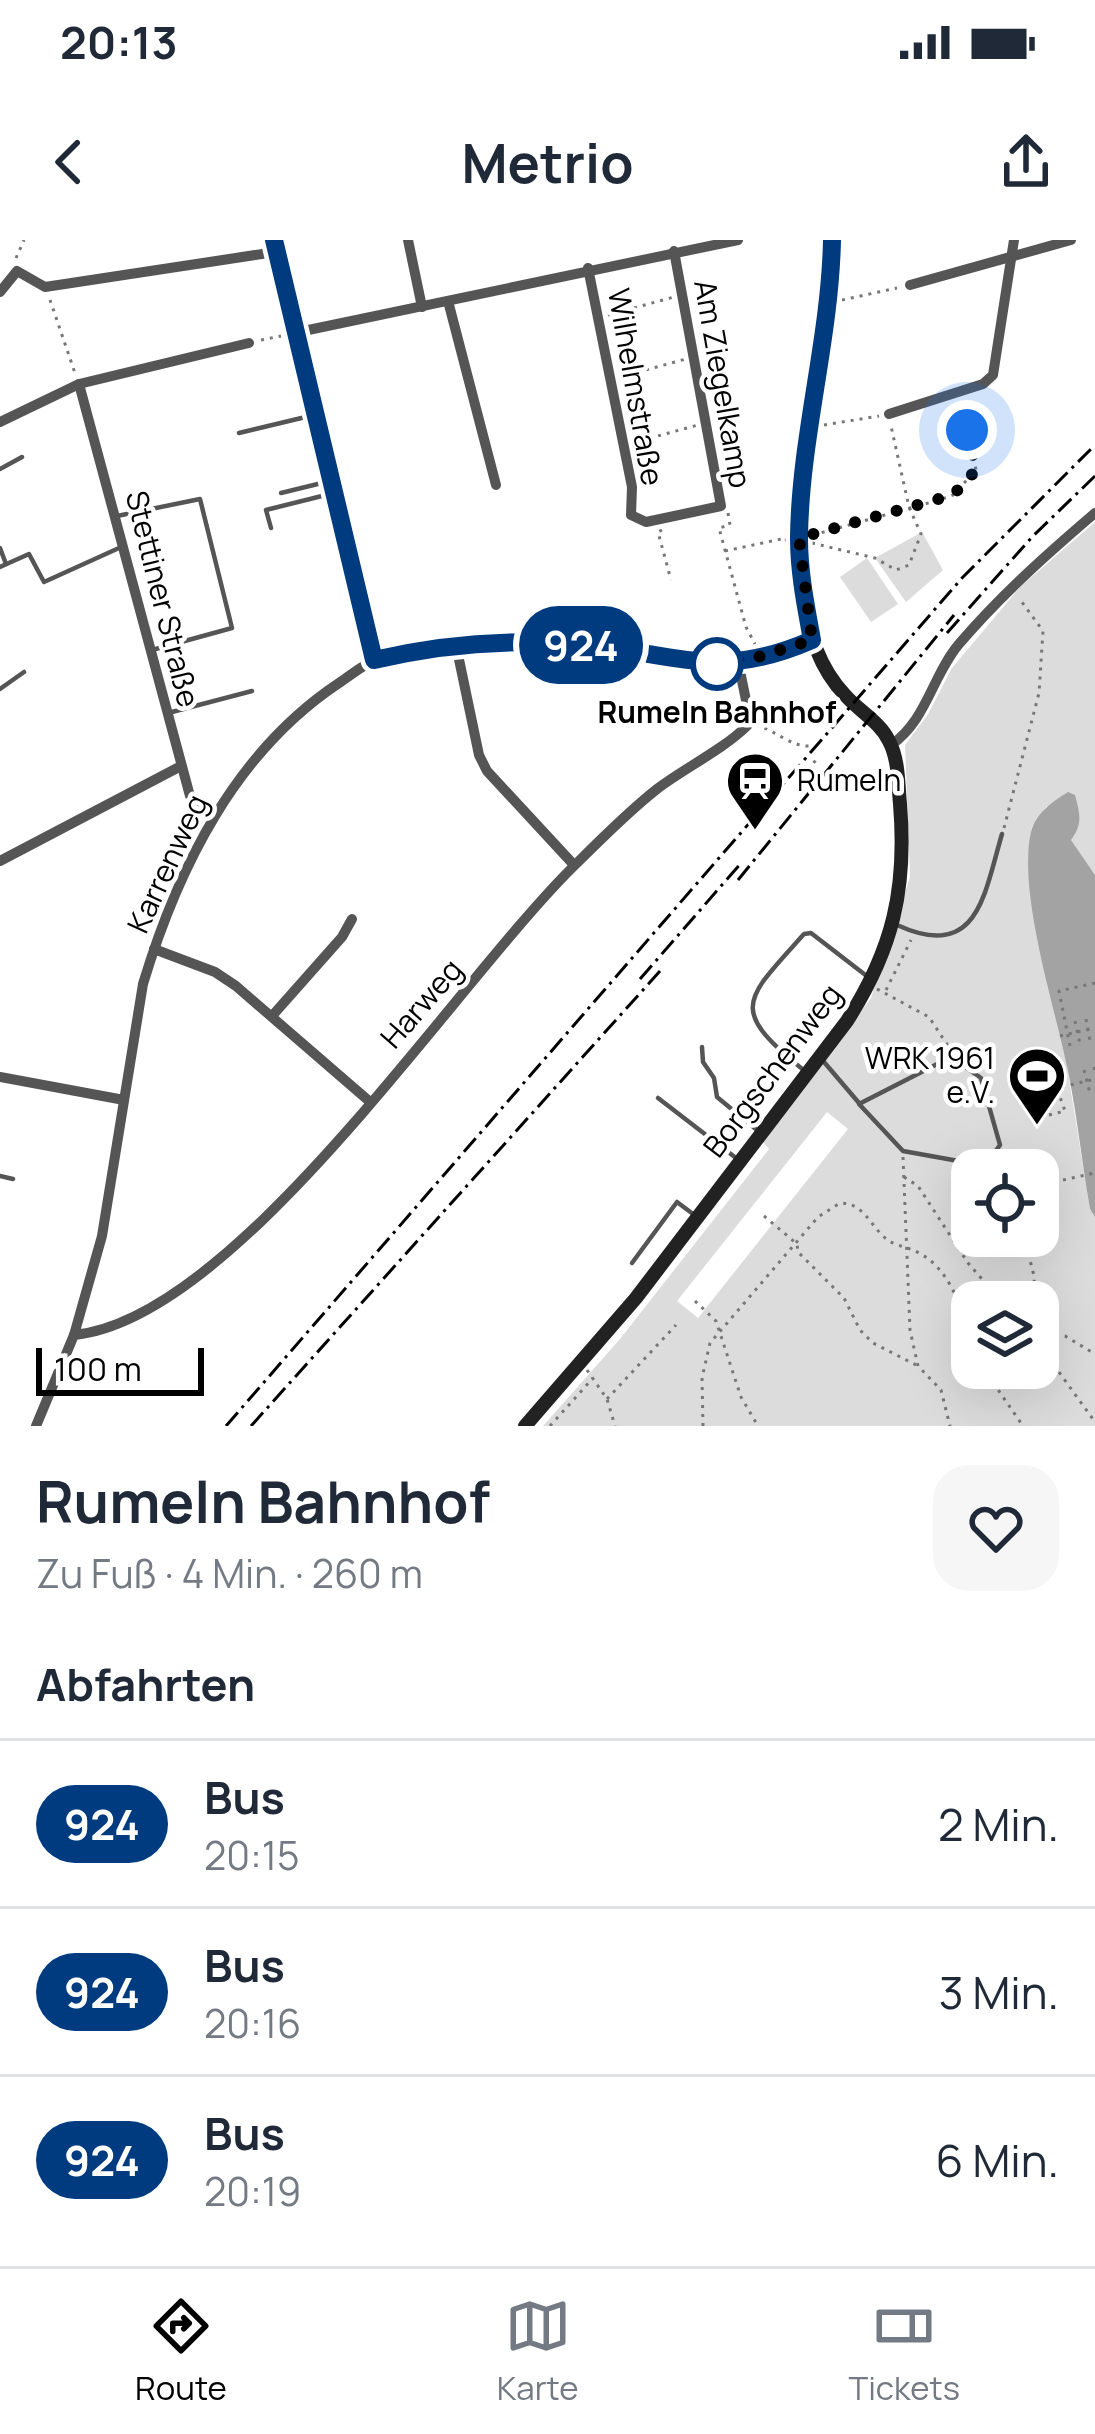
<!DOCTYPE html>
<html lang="de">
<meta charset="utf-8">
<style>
body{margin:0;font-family:Manrope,sans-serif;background:#f6f6f7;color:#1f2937;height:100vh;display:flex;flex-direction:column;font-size:45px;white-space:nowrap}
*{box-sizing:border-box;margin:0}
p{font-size:39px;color:#747a83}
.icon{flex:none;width:66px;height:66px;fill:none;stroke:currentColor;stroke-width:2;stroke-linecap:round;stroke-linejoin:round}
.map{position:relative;height:1186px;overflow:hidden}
.sheet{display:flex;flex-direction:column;background:#fff;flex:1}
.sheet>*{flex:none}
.badge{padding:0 24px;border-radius:39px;font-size:42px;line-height:78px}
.tools{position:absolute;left:951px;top:909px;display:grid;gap:24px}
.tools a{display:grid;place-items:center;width:108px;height:108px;border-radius:24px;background:#fff;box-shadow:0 12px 48px #0002;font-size:60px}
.scale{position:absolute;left:36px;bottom:30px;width:168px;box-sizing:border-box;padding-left:12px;border:6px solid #000;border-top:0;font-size:33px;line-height:42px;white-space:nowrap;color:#000;-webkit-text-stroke:9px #fff;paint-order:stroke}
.you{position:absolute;width:60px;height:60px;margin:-30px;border:9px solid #fff;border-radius:50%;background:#1a73e8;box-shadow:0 0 0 18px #1a73e833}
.map>.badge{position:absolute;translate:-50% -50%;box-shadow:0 0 0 6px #fff}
h2{padding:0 36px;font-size:45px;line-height:108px}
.round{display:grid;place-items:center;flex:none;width:126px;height:126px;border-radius:36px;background:#f6f6f7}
.headline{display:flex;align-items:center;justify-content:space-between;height:204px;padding:0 36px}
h1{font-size:57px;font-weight:700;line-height:90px}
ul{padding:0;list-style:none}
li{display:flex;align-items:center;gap:36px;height:168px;padding:0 36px;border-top:3px solid #e0e1e3}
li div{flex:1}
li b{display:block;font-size:45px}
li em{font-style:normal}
li .badge{min-width:132px;font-weight:700;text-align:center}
.status{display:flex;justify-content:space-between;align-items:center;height:84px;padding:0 60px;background:#fff;direction:ltr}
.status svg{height:33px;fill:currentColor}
header{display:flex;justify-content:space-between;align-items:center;height:156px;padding:0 36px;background:#fff;font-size:54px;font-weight:700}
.tabs{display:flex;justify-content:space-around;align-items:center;height:168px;border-top:3px solid #e0e1e3;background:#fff;font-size:33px;color:#747a83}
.tabs a{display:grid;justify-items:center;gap:6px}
.tabs .current{color:#000}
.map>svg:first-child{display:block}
</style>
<div class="status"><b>20:13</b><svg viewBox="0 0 49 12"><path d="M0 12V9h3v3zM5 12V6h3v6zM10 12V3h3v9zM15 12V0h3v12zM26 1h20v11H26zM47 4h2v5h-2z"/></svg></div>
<header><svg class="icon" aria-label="back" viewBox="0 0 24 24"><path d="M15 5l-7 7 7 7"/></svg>Metrio<svg class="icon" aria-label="share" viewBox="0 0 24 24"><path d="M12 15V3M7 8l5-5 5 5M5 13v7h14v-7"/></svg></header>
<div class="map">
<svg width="1095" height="1186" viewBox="0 0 1095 1186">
<rect width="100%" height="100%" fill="#fff"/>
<g fill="#dcdcdc" fill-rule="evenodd">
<path d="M1095,282V635L1047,566L1032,587L1028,616L1048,748L1065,814L1090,969L1095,977V1186H543L620,1099L769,909L763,902L871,758L910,637L905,505L928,474L952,428L1020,347ZM827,872L848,889L698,1078L677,1061ZM972,930H1038V996H972ZM972,1062H1038V1128H972Z"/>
<path d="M922,292L943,330L906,362L875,318Z"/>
<path d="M867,318L898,364L871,382L840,337Z"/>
</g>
<path fill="#a3a3a3" d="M1068,552L1075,555C1080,574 1083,584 1071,600L1095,635V977L1090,969C1081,917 1076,864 1064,813C1051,756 1018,647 1031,592C1036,573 1052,562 1068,552Z"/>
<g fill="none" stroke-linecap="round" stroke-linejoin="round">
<g stroke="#777" stroke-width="3" stroke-dasharray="3 6" stroke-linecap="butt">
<path d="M16,18L24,0"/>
<path d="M50,60L76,136"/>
<path d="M842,60L897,48"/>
<path d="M608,75L674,57"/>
<path d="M261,100L281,96"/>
<path d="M620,137L686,119"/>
<path d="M824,185L879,176"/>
<path d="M632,203L698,185"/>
<path d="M728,273L730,285L719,288L746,387L755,404"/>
<path d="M662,290L658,292L671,340"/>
<path d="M813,295L939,260L953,255L976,230L960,163"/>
<path d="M812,303L875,318L896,330L909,325L921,294L909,267L891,186"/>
<path d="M725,311L786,298L787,304"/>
<path d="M756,485C775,490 791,507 810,506"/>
<path d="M808,530L819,516"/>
<path d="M1004,588L1039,453L1043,391L1019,358"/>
<path d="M877,749L929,777L950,809"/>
<path d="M886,750L911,700"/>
<path d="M1086,779L1090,801"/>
<path d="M1075,781L1080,804"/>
<path d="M1060,796L1095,788"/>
<path d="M1070,806L1059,751L1095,743"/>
<path d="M1094,827L1095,833"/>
<path d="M1084,830L1090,853"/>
<path d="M1062,847L1095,839"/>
<path d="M1049,875L1065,871L1060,857L1064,856"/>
<path d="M903,917L910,1090L918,1126L941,1150L950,1186"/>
<path d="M904,937L918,946L968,1023L1002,1062"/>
<path d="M1063,940L1095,933"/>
<path d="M764,976L797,1004L798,1012L844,1058L860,1090L873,1103L916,1125"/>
<path d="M1024,996L1034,1036L1035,1062"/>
<path d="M695,1061L716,1081L741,1157L758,1186"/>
<path d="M1038,1092L1065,1096L1095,1114"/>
<path d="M1038,1103L1095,1182"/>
<path d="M983,1128L1023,1186"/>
<path d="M587,1130L607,1159L615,1186"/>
<path d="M607,1159L676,1085"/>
<path d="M550,1186L593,1138"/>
<path d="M703,1186L702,1138L710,1103L818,977L840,963C863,963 869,983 884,997C893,1006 907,1006 919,1013C951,1030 961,1068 972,1102"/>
</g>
<g stroke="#555" stroke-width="4.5">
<path d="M239,193L314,175"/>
<path d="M0,229L22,217"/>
<path d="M281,253L330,241"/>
<path d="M117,276L200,259L232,388L152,410"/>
<path d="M271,288L266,270L330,254"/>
<path d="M0,308L6,324"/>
<path d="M0,327L29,314L44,342L119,308"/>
<path d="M0,449L24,432"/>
<path d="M172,472L252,451"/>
<path d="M897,685C978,722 984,655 1002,594"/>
<path d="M702,807L703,822L714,838L717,857L757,890"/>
<path d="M951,817L981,838L1000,905L989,920L964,922L903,911L859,864Z"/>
<path d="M824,822L859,863"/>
<path d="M806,832C728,769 743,762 804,694L811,693L868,737"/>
<path d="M658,858L736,918"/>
<path d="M0,936L13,939"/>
<path d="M632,1023L677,962L693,974"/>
</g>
<g stroke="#555" stroke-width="10">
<path d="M274,0L374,420"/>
<path d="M408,0L422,67"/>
<path d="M588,28L632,247L631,275L646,282L721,266L674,11"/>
<path d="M910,45L1071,0"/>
<path d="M0,52L17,31L45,47L275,12"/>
<path d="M448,61L496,245"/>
<path d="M294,93L738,0"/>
<path d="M79,144L190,556L217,571"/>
<path d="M889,174L983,144L993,135L1014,0"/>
<path d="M0,182L79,144L249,103"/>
<path d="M456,405L479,515L487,531L574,625"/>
<path d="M891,505C927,480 932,436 959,404C1000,356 1047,314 1095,273"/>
<path d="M0,621L181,526"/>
<path d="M154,709L215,732L236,746L369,861"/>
<path d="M272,776L342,697L352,679"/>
<path d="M0,837L124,860"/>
<path d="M74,1095C238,1079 457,739 577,623C602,598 629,571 657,549C686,527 721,511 747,486L749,475L738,421"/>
<path d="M36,1186L74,1095L102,996L143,744C178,628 235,512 339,443C351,435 364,424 377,419C438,397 533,399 596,407C682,417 724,438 812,401"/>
</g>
<path stroke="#222" stroke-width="14" d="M525,1186L636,1058L847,781C893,709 907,649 900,564C898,544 899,520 889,501C880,482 859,471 845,455C817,426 806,386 802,346C793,230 829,116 832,0"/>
<g stroke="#000" stroke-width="3" stroke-dasharray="18 6 3 6" stroke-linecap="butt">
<path d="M947,393L1032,297L1095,236"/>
<path d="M738,640L954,375"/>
<path d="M640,739L742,622"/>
<path d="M226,1186L962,338L1095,205"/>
<path d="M251,1186L660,731"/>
</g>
</g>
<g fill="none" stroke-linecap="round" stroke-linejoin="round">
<g stroke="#fff" stroke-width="27">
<path id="line" d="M274,0L374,420C446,403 521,398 595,406C681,416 723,439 812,400C806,367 799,333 799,298C800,198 830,100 832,0"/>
</g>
<use href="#line" stroke="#003b80" stroke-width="18"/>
<path stroke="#000" stroke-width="12" stroke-dasharray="0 21.6" d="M717,424L758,417L812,400L799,298L953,255L976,230L967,190"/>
</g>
<defs>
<g id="station-pin" transform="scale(3)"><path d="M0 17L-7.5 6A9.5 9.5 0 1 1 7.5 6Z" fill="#000" stroke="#fff"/><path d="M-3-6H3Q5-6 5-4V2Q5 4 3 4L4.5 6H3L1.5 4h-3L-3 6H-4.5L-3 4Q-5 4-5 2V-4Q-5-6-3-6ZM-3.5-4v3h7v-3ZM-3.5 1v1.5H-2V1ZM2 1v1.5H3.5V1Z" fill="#fff"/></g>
<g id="stadium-pin" transform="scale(3)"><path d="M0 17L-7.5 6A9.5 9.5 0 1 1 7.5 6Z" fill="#000" stroke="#fff"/><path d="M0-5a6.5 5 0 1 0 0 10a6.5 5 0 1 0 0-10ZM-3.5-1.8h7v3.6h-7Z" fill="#fff"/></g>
</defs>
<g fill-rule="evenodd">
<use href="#station-pin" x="755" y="541"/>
<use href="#stadium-pin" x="1037" y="836"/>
</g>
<circle fill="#fff" stroke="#003b80" stroke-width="6" cx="717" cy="424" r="24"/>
<g text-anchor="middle" stroke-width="9" stroke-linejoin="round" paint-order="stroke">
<g font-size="30" fill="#000" stroke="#fff">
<text transform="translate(722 144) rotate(80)" y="10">Am Ziegelkamp</text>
<text transform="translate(635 147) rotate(80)" y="10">Wilhelmstraße</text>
<text transform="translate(162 359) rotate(76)" y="10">Stettiner Straße</text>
<text transform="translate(168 624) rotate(-65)" y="10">Karrenweg</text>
<text transform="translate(422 764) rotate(-49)" y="10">Harweg</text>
<text transform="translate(773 831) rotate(-53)" y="10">Borgschenweg</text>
</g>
<g font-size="30" font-weight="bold" fill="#000" stroke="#fff">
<text x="717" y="483">Rumeln Bahnhof</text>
</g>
<g font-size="30" fill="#000" stroke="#fff" text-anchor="start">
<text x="797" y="551">Rumeln</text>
<text x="995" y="829" text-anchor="end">WRK 1961<tspan x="995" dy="34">e.V.</tspan></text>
</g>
</g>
</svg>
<div class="tools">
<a><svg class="icon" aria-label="locate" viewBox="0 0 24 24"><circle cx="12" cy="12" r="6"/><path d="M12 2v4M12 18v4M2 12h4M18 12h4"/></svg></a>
<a><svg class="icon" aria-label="layers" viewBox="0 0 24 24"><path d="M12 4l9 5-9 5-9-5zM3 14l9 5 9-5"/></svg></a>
</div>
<div class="scale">100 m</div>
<div class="you" style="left:967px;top:190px"></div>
<b class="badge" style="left:581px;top:405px;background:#003b80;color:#fff">924</b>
</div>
<section class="sheet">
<div class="headline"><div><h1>Rumeln Bahnhof</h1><p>Zu Fuß · 4 Min. · 260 m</p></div><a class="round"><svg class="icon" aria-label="heart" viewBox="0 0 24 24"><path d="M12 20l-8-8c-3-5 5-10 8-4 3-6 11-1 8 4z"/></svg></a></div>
<h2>Abfahrten</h2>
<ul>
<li><span class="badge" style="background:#003b80;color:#fff">924</span><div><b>Bus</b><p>20:15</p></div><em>2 Min.</em></li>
<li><span class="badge" style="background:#003b80;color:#fff">924</span><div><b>Bus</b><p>20:16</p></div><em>3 Min.</em></li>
<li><span class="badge" style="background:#003b80;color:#fff">924</span><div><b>Bus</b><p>20:19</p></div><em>6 Min.</em></li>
</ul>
</section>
<nav class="tabs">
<a class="current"><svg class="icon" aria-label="directions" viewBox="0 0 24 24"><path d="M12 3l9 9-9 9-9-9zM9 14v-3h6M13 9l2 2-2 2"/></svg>Route</a>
<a><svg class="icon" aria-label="map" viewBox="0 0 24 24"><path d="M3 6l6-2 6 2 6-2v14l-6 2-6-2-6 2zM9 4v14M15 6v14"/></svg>Karte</a>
<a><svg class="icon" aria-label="tickets" viewBox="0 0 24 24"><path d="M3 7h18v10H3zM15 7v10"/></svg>Tickets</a>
</nav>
